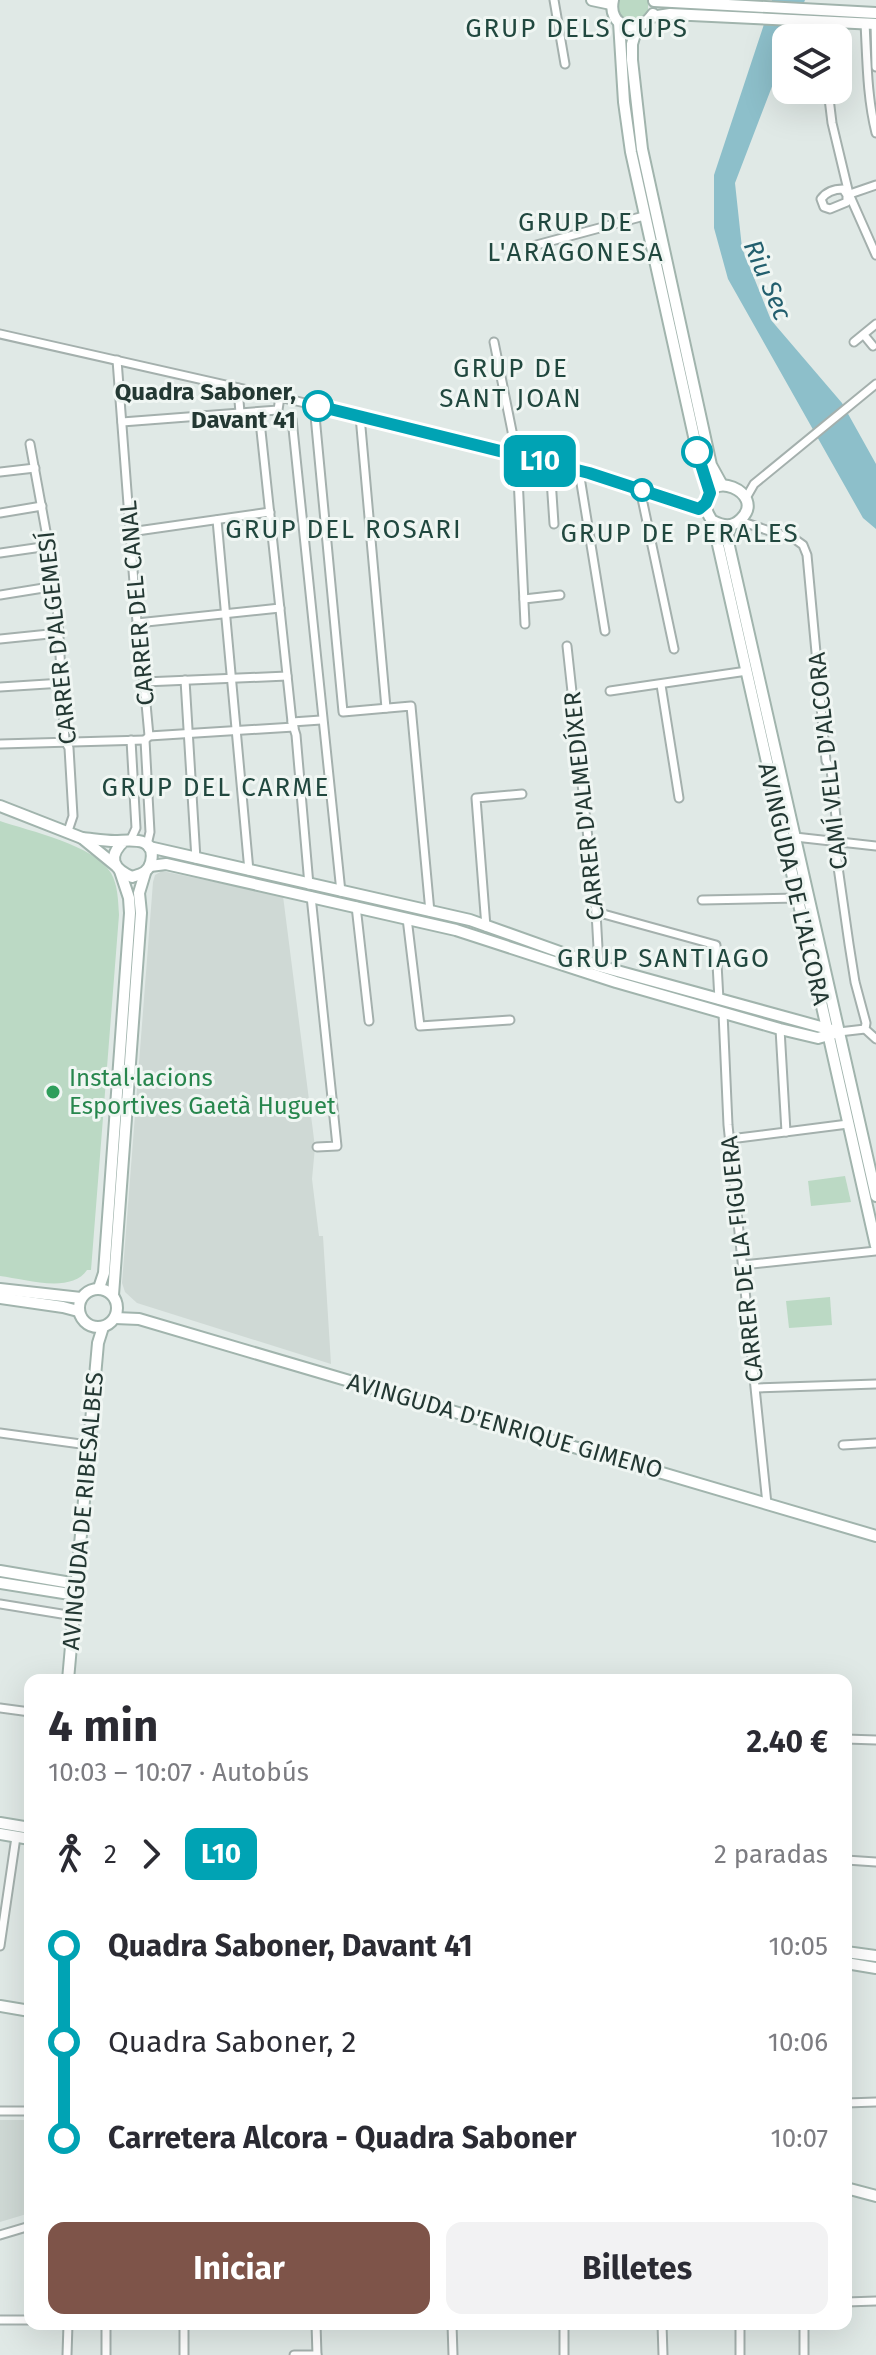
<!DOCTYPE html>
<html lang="es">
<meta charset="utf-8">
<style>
body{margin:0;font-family:"Fira Sans",sans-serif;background:#f2f2f3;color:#2b2b33;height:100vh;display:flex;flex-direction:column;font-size:30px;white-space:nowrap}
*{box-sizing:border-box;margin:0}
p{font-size:26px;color:#7c7c81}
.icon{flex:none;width:44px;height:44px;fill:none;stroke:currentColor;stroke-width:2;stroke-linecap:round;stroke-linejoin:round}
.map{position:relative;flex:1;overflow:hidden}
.sheet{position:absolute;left:24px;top:1674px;width:828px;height:656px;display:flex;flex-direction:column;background:#fff;border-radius:16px;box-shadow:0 8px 32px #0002}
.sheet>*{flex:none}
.badge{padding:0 16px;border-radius:12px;font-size:28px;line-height:52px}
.tools{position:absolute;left:772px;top:24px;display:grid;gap:16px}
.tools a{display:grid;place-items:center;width:80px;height:80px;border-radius:16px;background:#fff;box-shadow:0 8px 32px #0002;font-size:40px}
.map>.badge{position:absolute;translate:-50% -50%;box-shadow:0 0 0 4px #fff}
.legs{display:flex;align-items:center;gap:12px;height:88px;padding:0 24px;font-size:26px}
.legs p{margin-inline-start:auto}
.summary{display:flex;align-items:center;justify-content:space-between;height:136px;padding:0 24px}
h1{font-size:44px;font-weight:700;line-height:60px}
.action{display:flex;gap:16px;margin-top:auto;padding:16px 24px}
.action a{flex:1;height:92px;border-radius:16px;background:#7e5449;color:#fff;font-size:32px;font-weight:700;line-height:92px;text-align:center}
.action a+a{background:#f2f2f3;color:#2b2b33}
ul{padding:0 24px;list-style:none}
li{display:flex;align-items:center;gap:28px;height:96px;font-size:30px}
li i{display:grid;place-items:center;width:12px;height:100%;margin:0 10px;background:currentColor}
li i::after{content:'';width:20px;height:20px;margin:-10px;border:6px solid;border-radius:50%;background:#fff}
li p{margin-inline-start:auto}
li:first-child i{background:linear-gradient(#0000 50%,currentColor 0)}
li:last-child i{background:linear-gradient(currentColor 50%,#0000 0)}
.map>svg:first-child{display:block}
</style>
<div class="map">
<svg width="876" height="2355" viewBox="0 0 876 2355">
<rect width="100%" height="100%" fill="#e0e9e6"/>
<g fill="#cfd9d5">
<path d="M162,871L283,896L315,1147L312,1179L319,1236H323L331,1364L137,1303L125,1292L122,1283L153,882L155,875Z"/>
<path d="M0,2120H30V2213L0,2222Z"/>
</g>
<g fill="#bbd9c4">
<path d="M618,0H648V13C637,24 626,27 617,11Z"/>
<path d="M0,821C29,831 95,845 111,873C118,885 118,901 119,915L91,1270H87C71,1294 25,1279 0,1276Z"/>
<path d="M845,1176L851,1202L811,1206L808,1181Z"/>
<path d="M830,1297L832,1325L789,1328L786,1301Z"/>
</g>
<path fill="#8dbfca" d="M772,0H805L790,38H786V50L735,183L742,248L771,320L842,403L876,464V529L863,518L728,279L714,228V175Z"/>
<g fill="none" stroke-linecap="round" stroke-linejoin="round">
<g stroke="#a4b0ad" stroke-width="11">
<g id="street">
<path d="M554,0L565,64"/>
<path d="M823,21L824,38"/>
<path d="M865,23C867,60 867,97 876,133"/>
<path d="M875,24L876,67"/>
<path d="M828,90L832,123L849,194L876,255"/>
<path d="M847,195L843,189C834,189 826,192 821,199L824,207L830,209L847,202V195L876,185"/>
<path d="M529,247L644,216"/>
<path d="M0,334L314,405L589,473L699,509L707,513"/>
<path d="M864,335L873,346"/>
<path d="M494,342L517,456L525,624"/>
<path d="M854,342L876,324"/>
<path d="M117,360L140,662L144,682L149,736L145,740L150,832L147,845"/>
<path d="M238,388L240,413"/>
<path d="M314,405L343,712L411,706L430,912"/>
<path d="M259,412L292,722L296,735L309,885"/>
<path d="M360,416L386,708"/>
<path d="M292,419L341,892"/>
<path d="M122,422L278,410L280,397"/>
<path d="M30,444L56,586L65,741L69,748L73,816L68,831"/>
<path d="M550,464L554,524"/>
<path d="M579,471L605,631"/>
<path d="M0,472L35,468"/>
<path d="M640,489L674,649"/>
<path d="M746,498L754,484L876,384"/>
<path d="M0,513L42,506"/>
<path d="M217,520L249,871"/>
<path d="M740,521L796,540L803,545L807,555L826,761L831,769L838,837L836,853L849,944L855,982L866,1023L865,1029L876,1039"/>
<path d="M130,532L270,512"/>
<path d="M0,553L49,546"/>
<path d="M0,595L56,586"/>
<path d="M524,599L560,595"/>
<path d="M137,623L280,608"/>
<path d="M0,639L59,633"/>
<path d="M567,646L596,912L599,966"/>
<path d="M185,680L196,859"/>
<path d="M144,682L287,676"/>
<path d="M661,685L679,798"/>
<path d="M0,687L63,683"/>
<path d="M610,691L747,671"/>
<path d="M292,722L321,720"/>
<path d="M149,736L294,727"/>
<path d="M131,740L136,828L131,839"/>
<path d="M0,744L145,740"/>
<path d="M795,837L876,846"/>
<path d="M311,896L337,1146L317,1147"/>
<path d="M702,900L798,898"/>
<path d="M356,906L369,1021"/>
<path d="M596,912L716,945L719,1000"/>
<path d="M407,918L420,1026L510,1020"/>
<path d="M486,927L476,798L522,794"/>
<path d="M723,1013L728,1125L767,1504"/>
<path d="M780,1029L786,1132"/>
<path d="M839,1032L865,1029"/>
<path d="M730,1139L848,1124"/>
<path d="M743,1265L876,1251"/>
<path d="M757,1388L876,1384"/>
<path d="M0,1433L88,1445"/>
<path d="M843,1445L876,1443"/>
<path d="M0,1604L74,1616"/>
<path d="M0,1708L30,1712"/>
<path d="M846,1739L876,1740"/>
<path d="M846,1860L876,1862"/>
<path d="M0,1946L16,1837"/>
<path d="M846,2103L876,2102"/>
<path d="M0,2111H30"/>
<path d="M846,2145V2188"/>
<path d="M0,2235L30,2226"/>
<path d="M846,2302L876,2301"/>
<path d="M0,2320H30"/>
<path d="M106,2324V2355"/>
<path d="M184,2324V2355"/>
<path d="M316,2324L317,2355"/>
<path d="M452,2324L453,2355"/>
<path d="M564,2324V2355"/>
<path d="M662,2324L663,2355"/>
<path d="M740,2324V2355"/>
<path d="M804,2324V2355"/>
<path d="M67,2355L68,2324"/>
<path d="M294,2355H317"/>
</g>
</g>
<g stroke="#a1b4ad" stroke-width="14">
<g id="secondary">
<path d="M592,0L611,4"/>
<path d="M613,0C607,27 638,37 653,14"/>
<path d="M654,1L876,13"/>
<path d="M651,17L670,14L876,24"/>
<path d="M619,22L624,102L631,152L701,468L710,493"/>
<path d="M637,27L632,44V60L642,149L711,465L722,485"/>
<path d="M713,521C723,526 732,528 741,519C768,493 704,465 706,507C707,515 711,518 714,524C716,532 717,541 719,549L876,1246"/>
<path d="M731,526L728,534L729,546L876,1196"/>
<path d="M0,806L82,838L115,865"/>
<path d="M82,838C93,839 104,841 115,841C129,841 157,835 151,862C148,873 141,874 132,877C113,869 107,857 124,841"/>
<path d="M149,847L470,920L599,966L839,1032"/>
<path d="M150,866L166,864L456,930L616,982L780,1029L818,1038L832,1034"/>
<path d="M99,1288L104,1273L130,913L129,898L120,871"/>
<circle cx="98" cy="1308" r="19"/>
<path d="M0,1289L81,1298"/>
<path d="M113,1295L141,913L139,893L145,873"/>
<path d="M0,1298L63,1307L78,1311"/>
<path d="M115,1318L139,1319L876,1536"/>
<path d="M0,1571L77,1584"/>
<path d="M0,1583L76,1595"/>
<path d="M68,1680L98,1343L103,1327"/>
<path d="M0,1823L30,1828"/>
<path d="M0,1834L30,1839"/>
<path d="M846,1952L876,1956"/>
<path d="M846,1963L876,1968"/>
<path d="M0,2006L30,2011"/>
<path d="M846,2188L876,2196"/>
</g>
</g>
<use href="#street" stroke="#fff" stroke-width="7"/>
<use href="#secondary" stroke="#fff" stroke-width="10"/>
</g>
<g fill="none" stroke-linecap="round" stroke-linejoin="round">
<g stroke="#fff" stroke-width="18">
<path id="line-1" d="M318,406L589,473L699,509L706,503L710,493L697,452"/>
</g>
<use href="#line-1" stroke="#00a3b4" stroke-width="12"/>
</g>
<g fill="#fff" stroke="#00a3b4" stroke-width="4">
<circle cx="318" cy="406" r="14"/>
<circle cx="697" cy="452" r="14"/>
<circle cx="642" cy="490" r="10"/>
</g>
<circle fill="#2e9e5b" stroke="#f0f6f3" stroke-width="3" cx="53" cy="1092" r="8"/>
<g text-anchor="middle" stroke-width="6" stroke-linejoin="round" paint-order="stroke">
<g font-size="24" font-weight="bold" fill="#233833" stroke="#f0f6f3" text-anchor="end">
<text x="296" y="400">Quadra Saboner,<tspan x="296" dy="28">Davant 41</tspan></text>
</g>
<g font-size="24" fill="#233833" stroke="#f0f6f3">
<text transform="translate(137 603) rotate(-95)" y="8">CARRER DEL CANAL</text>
<text transform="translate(57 638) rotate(-96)" y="8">CARRER D'ALGEMESÍ</text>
<text transform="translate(828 761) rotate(-96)" y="8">CAMÍ VELL D'ALCORA</text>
<text transform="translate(584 806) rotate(-96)" y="8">CARRER D'ALMEDÍXER</text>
<text transform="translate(794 884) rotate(77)" y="8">AVINGUDA DE L'ALCORA</text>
<text transform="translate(742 1259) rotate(-96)" y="8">CARRER DE LA FIGUERA</text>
<text transform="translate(505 1426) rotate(16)" y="8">AVINGUDA D'ENRIQUE GIMENO</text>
<text transform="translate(83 1511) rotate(-85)" y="8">AVINGUDA DE RIBESALBES</text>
</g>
<g font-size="24" fill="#27864d" stroke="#f0f6f3" text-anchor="start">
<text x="69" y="1086">Instal·lacions<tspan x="69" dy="28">Esportives Gaetà Huguet</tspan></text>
</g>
<g font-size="26" letter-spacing="2" fill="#21483f" stroke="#f0f6f3">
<text x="577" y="37">GRUP DELS CUPS</text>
<text x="576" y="231">GRUP DE<tspan x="576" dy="30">L'ARAGONESA</tspan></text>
<text x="511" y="377">GRUP DE<tspan x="511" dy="30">SANT JOAN</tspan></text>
<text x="344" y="538">GRUP DEL ROSARI</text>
<text x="680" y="542">GRUP DE PERALES</text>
<text x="216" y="796">GRUP DEL CARME</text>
<text x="664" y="967">GRUP SANTIAGO</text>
</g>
<g font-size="26" font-style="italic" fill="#235f6e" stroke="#f0f6f3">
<text transform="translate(768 280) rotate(67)" y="9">Riu Sec</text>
</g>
</g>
</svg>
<div class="tools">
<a><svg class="icon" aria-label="layers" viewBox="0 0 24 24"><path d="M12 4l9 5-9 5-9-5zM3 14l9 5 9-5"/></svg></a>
</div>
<b class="badge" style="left:540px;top:461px;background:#00a3b4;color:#fff">L10</b>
<section class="sheet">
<div class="summary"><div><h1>4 min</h1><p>10:03 – 10:07 · Autobús</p></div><b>2.40 €</b></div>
<div class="legs"><svg class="icon" aria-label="walk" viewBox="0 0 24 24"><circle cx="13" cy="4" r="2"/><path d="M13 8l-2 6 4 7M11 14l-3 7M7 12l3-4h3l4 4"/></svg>2<svg class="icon" aria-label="forward" viewBox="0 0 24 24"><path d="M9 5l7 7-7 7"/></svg><b class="badge" style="background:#00a3b4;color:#fff">L10</b><p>2 paradas</p></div>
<ul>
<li><i style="color:#00a3b4"></i><b>Quadra Saboner, Davant 41</b><p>10:05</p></li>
<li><i style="color:#00a3b4"></i><span>Quadra Saboner, 2</span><p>10:06</p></li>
<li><i style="color:#00a3b4"></i><b>Carretera Alcora - Quadra Saboner</b><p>10:07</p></li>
</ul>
<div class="action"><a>Iniciar</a><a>Billetes</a></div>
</section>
</div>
